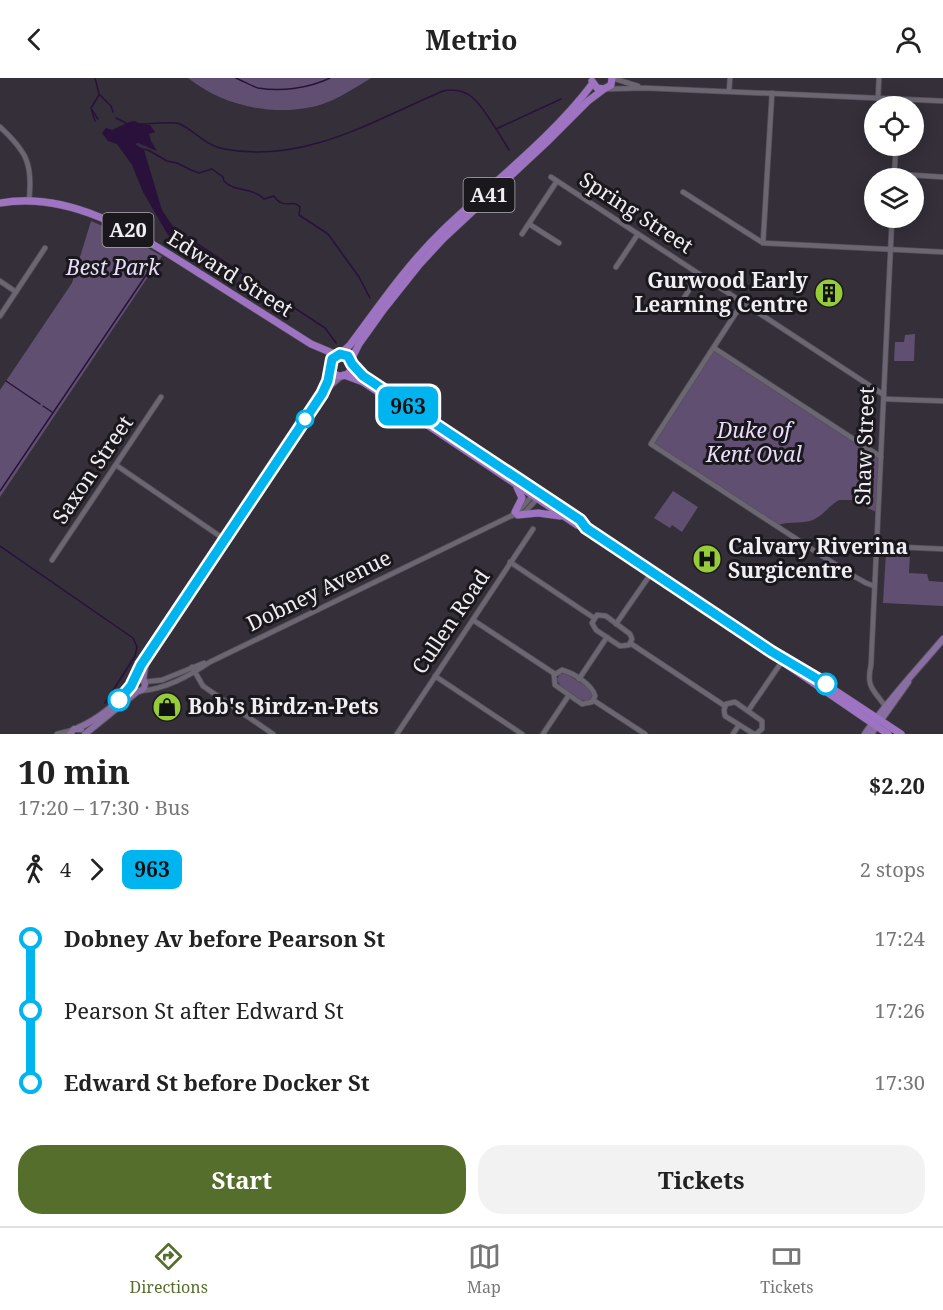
<!DOCTYPE html>
<meta charset="utf-8">
<style>
body{margin:0;font-family:"Noto Serif",serif;background:#f2f2f2;color:#222;height:100vh;display:flex;flex-direction:column;font-size:22px;white-space:nowrap}
*{box-sizing:border-box;margin:0}
p{font-size:20px;color:#767676}
.icon{flex:none;width:33px;height:33px;fill:none;stroke:currentColor;stroke-width:2;stroke-linecap:round;stroke-linejoin:round}
.map{position:relative;height:656px;overflow:hidden}
.details{display:flex;flex-direction:column;background:#fff;flex:1}
.details>*{flex:none}
.badge{padding:0 12px;border-radius:9px;font-size:21px;line-height:39px}
.fabs{position:absolute;left:864px;top:18px;display:grid;gap:12px}
.fabs a{display:grid;place-items:center;width:60px;height:60px;border-radius:50%;background:#fff;box-shadow:0 3px 15px #0003;font-size:30px}
.map>.badge{position:absolute;translate:-50% -50%;box-shadow:0 0 0 3px #fff}
.legs{display:flex;align-items:center;gap:9px;height:66px;padding:0 18px;font-size:20px}
.legs p{margin-inline-start:auto}
.head{display:flex;align-items:center;justify-content:space-between;height:102px;padding:0 18px}
h1{font-size:33px;font-weight:700;line-height:45px}
.primary-button{display:flex;gap:12px;margin-top:auto;padding:12px 18px}
.primary-button a{flex:1;height:69px;border-radius:24px;background:#566e2c;color:#fff;font-size:24px;font-weight:700;line-height:69px;text-align:center}
.primary-button a+a{background:#f2f2f2;color:#222}
ul{padding:0 18px;list-style:none}
li{display:flex;align-items:center;gap:21px;height:72px;font-size:22px}
li i{display:grid;place-items:center;width:9px;height:100%;margin:0 8px;background:currentColor}
li i::after{content:'';width:15px;height:15px;margin:-8px;border:4px solid;border-radius:50%;background:#fff}
li p{margin-inline-start:auto}
li:first-child i{background:linear-gradient(#0000 50%,currentColor 0)}
li:last-child i{background:linear-gradient(currentColor 50%,#0000 0)}
header{display:flex;justify-content:space-between;align-items:center;height:78px;padding:0 18px;background:#fff;font-size:27px;font-weight:700}
.tab-bar{display:flex;justify-content:space-around;align-items:center;height:84px;border-top:2px solid #e0e0e0;background:#fff;font-size:16px;color:#767676}
.tab-bar a{display:grid;justify-items:center;gap:3px}
.tab-bar .on{color:#566e2c}
.map>svg:first-child{display:block}
</style>
<header><svg class="icon" aria-label="back" viewBox="0 0 24 24"><path d="M15 5l-7 7 7 7"/></svg>Metrio<svg class="icon" aria-label="person" viewBox="0 0 24 24"><circle cx="12" cy="8" r="4"/><path d="M4 21q1-7 8-7t8 7"/></svg></header>
<div class="map">
<svg width="943" height="656" viewBox="0 0 943 656">
<rect width="100%" height="100%" fill="#342f39"/>
<g fill="#604f70">
<path d="M188,0H371C355,10 330,26 312,29C269,38 222,27 188,0Z"/>
<path d="M91,143L128,159L162,178L0,419V312L72,205Z"/>
<path d="M915,256L914,283H894L895,264H904L905,257Z"/>
<path d="M714,270L881,379L876,434L851,422H839C828,428 823,439 810,443C799,446 786,443 776,448L651,366Z"/>
<path d="M673,413L698,429L682,454L672,447L670,450L654,440Z"/>
<path d="M886,474L910,475L909,495L927,496L929,503L943,504V528L883,525Z"/>
<path d="M565,595L589,610L592,617L591,622C579,626 561,613 557,601L560,596Z"/>
</g>
<path fill="#29113b" d="M135,43L140,46L150,47L155,54L149,56L151,63L157,73L138,65L135,66L144,72L162,132L176,153L184,155L185,157L178,159L168,157L143,114L132,87L117,66L108,63L102,55L106,50L112,52L129,44Z"/>
<g fill="none" stroke-linecap="round" stroke-linejoin="round">
<g stroke="#29113b" stroke-width="1.5">
<path d="M95,0L99,16L111,28L113,34"/>
<path d="M236,0C243,3 251,8 258,10C282,14 309,10 330,0"/>
<path d="M92,32L98,41"/>
<path d="M116,40L128,46"/>
<path d="M95,43L91,30L99,17"/>
<path d="M139,46C149,46 172,43 180,46C195,53 206,68 224,71C305,86 372,43 443,13C472,7 482,30 496,51L561,21"/>
<path d="M497,52L509,72"/>
<path d="M141,71L148,72L167,83L177,85L191,92L199,95L212,91L223,99L224,103C235,115 251,108 264,121L274,118C284,133 292,120 300,129L299,137L328,156L359,199L370,220"/>
<path d="M184,157L325,250L336,265"/>
<path d="M168,167L173,157"/>
<path d="M6,303L40,326"/>
<path d="M43,328L52,334"/>
<path d="M0,413L157,181"/>
<path d="M0,468L133,560L137,569L135,578L105,625"/>
</g>
<g stroke="#534f57" stroke-width="6">
<g id="minor">
<path d="M612,0L638,8"/>
<path d="M607,11L645,10L943,23"/>
<path d="M729,13L730,0"/>
<path d="M878,20L879,0"/>
<path d="M0,49C27,74 33,86 29,123"/>
<path d="M895,96L943,99"/>
<path d="M551,99L884,317"/>
<path d="M894,100L896,68"/>
<path d="M683,114L763,165L943,174"/>
<path d="M529,146L559,165"/>
<path d="M522,156L557,103"/>
<path d="M763,165L772,15"/>
<path d="M616,189L638,156"/>
<path d="M0,203L16,214"/>
<path d="M684,220L699,196"/>
<path d="M743,224L651,366L850,496L866,505L874,508"/>
<path d="M0,238L45,170"/>
<path d="M714,270L881,379"/>
<path d="M884,321L943,323"/>
<path d="M116,387L224,461"/>
<path d="M511,438L522,429L533,417"/>
<path d="M877,468L943,471"/>
<path d="M52,482L161,319"/>
<path d="M510,484L594,540"/>
<path d="M597,537L606,538L630,556L632,561L629,567L620,568L596,552L592,545Z"/>
<path d="M473,542L555,596"/>
<path d="M616,546L652,494"/>
<path d="M630,565L725,628"/>
<path d="M192,589L203,608L273,656"/>
<path d="M562,592C573,595 592,606 595,618L592,624L582,626L555,607L554,597Z"/>
<path d="M435,598L522,656"/>
<path d="M579,601L607,559"/>
<path d="M144,604L162,602L204,585"/>
<path d="M140,613C166,611 189,598 210,584L511,438L525,434L538,420"/>
<path d="M593,622L645,656"/>
<path d="M885,628C873,611 866,609 871,587L892,140"/>
<path d="M748,633L783,582"/>
<path d="M57,656L73,652"/>
<path d="M397,656L533,451"/>
<path d="M543,656L569,617"/>
<path d="M733,656L739,647"/>
<path d="M754,656L725,638L724,632L726,626L735,624L762,643V651L756,656"/>
</g>
</g>
<g stroke="#534f57" stroke-width="8">
<g id="major">
<path d="M326,311L341,298"/>
<circle cx="138" cy="606" r="7"/>
<path d="M135,601L141,587L322,316L331,291"/>
<path d="M143,603L146,582"/>
<path d="M78,650C97,642 119,625 131,608"/>
<path d="M70,656L74,651H81"/>
<path d="M85,656L138,613"/>
<path d="M865,656C888,622 917,592 943,561"/>
<path d="M871,656L908,604"/>
</g>
</g>
<g stroke="#534f57" stroke-width="8">
<g id="highway">
<path d="M592,3L597,10L604,11L611,7L612,0"/>
<path d="M0,125C75,112 143,160 202,197C238,220 275,243 311,266L337,277"/>
<path d="M340,276L350,267C379,228 407,187 442,153C493,104 551,61 593,5"/>
<circle cx="341" cy="287" r="11"/>
<path d="M351,282L359,266L384,231L419,187L443,161L547,64L588,23L604,11"/>
<path d="M352,286L364,298L580,443L586,450"/>
<path d="M344,297L363,304L577,447L586,450L772,574L804,592L901,656"/>
<path d="M515,434L522,420L517,409"/>
<path d="M518,437L538,435L560,438"/>
<path d="M780,582L888,656"/>
</g>
</g>
<use href="#minor" stroke="#6b6671" stroke-width="4.5"/>
<use href="#major" stroke="#896ea2" stroke-width="6"/>
<use href="#highway" stroke="#9d73c2" stroke-width="7"/>
</g>
<g fill="none" stroke-linecap="round" stroke-linejoin="round">
<g stroke="#fff" stroke-width="14">
<path id="line-1" d="M119,622L131,608L141,587L322,316L328,303L332,281L340,276L348,278L352,286L363,298L580,442L586,450L772,574L826,606"/>
</g>
<use href="#line-1" stroke="#00b5ef" stroke-width="9"/>
</g>
<defs>
<g id="building-disc" transform="scale(1.5)"><circle r="9.5" fill="#96cc39" stroke="#1a181d"/><path d="M-4-6H4V6H1V3H-1V6H-4ZM-2.5-4.3h1.7v1.8h-1.7ZM.8-4.3h1.7v1.8H.8ZM-2.5-1h1.7V.8h-1.7ZM.8-1h1.7V.8H.8Z" fill="#111"/></g>
<g id="hospital-disc" transform="scale(1.5)"><circle r="9.5" fill="#96cc39" stroke="#1a181d"/><path d="M-5-5h3v3.5h4V-5h3V5h-3V1.5h-4V5h-3Z" fill="#111"/></g>
<g id="shop-disc" transform="scale(1.5)"><circle r="9.5" fill="#96cc39" stroke="#1a181d"/><path d="M-5-2.5h2.3a2.7 3.5 0 0 1 5.4 0H5L5.5 6h-11ZM-1.5-2.5h3a1.5 2.3 0 0 0-3 0Z" fill="#111"/></g>
</defs>
<g fill-rule="evenodd">
<use href="#building-disc" x="829" y="215"/>
<use href="#hospital-disc" x="707" y="481"/>
<use href="#shop-disc" x="167" y="629"/>
</g>
<g fill="#fff" stroke="#00b5ef" stroke-width="3">
<circle cx="305" cy="341" r="8"/>
<circle cx="826" cy="606" r="10"/>
<circle cx="119" cy="622" r="10"/>
</g>
<g text-anchor="middle" stroke-width="6" stroke-linejoin="round" paint-order="stroke">
<g fill="#1a181d" stroke="#b0adb3" stroke-width="1.5">
<rect x="463.5" y="100" width="51" height="34" rx="4.5"/>
<rect x="102.5" y="135" width="51" height="34" rx="4.5"/>
</g>
<g font-size="20" font-weight="bold" fill="#f0edf3">
<text x="489" y="124">A41</text>
<text x="128" y="159">A20</text>
</g>
<g font-size="21" fill="#f0edf3" stroke="#1a181d">
<text transform="translate(636 135) rotate(33)" y="7">Spring Street</text>
<text transform="translate(230 196) rotate(32)" y="7">Edward Street</text>
<text transform="translate(865 368) rotate(-88)" y="7">Shaw Street</text>
<text transform="translate(93 392) rotate(-56)" y="7">Saxon Street</text>
<text transform="translate(319 513) rotate(-26)" y="7">Dobney Avenue</text>
<text transform="translate(451 544) rotate(-56)" y="7">Cullen Road</text>
</g>
<g font-size="21" font-style="italic" fill="#eadbfa" stroke="#1a181d">
<text x="113" y="197">Best Park</text>
<text x="754" y="360">Duke of<tspan x="754" dy="24">Kent Oval</tspan></text>
</g>
<g font-size="21" font-weight="bold" fill="#f0edf3" stroke="#1a181d" text-anchor="start">
<text x="808" y="210" text-anchor="end">Gurwood Early<tspan x="808" dy="24">Learning Centre</tspan></text>
<text x="728" y="476">Calvary Riverina<tspan x="728" dy="24">Surgicentre</tspan></text>
<text x="188" y="636">Bob's Birdz-n-Pets</text>
</g>
</g>
</svg>
<div class="fabs">
<a><svg class="icon" aria-label="locate" viewBox="0 0 24 24"><circle cx="12" cy="12" r="6"/><path d="M12 2v4M12 18v4M2 12h4M18 12h4"/></svg></a>
<a><svg class="icon" aria-label="layers" viewBox="0 0 24 24"><path d="M12 4l9 5-9 5-9-5zM3 14l9 5 9-5"/></svg></a>
</div>
<b class="badge" style="left:408px;top:328px;background:#00b5ef;color:#111">963</b>
</div>
<section class="details">
<div class="head"><div><h1>10 min</h1><p>17:20 – 17:30 · Bus</p></div><b>$2.20</b></div>
<div class="legs"><svg class="icon" aria-label="walk" viewBox="0 0 24 24"><circle cx="13" cy="4" r="2"/><path d="M13 8l-2 6 4 7M11 14l-3 7M7 12l3-4h3l4 4"/></svg>4<svg class="icon" aria-label="forward" viewBox="0 0 24 24"><path d="M9 5l7 7-7 7"/></svg><b class="badge" style="background:#00b5ef;color:#111">963</b><p>2 stops</p></div>
<ul>
<li><i style="color:#00b5ef"></i><b>Dobney Av before Pearson St</b><p>17:24</p></li>
<li><i style="color:#00b5ef"></i><span>Pearson St after Edward St</span><p>17:26</p></li>
<li><i style="color:#00b5ef"></i><b>Edward St before Docker St</b><p>17:30</p></li>
</ul>
<div class="primary-button"><a>Start</a><a>Tickets</a></div>
</section>
<nav class="tab-bar">
<a class="on"><svg class="icon" aria-label="directions" viewBox="0 0 24 24"><path d="M12 3l9 9-9 9-9-9zM9 14v-3h6M13 9l2 2-2 2"/></svg>Directions</a>
<a><svg class="icon" aria-label="map" viewBox="0 0 24 24"><path d="M3 6l6-2 6 2 6-2v14l-6 2-6-2-6 2zM9 4v14M15 6v14"/></svg>Map</a>
<a><svg class="icon" aria-label="tickets" viewBox="0 0 24 24"><path d="M3 7h18v10H3zM15 7v10"/></svg>Tickets</a>
</nav>
